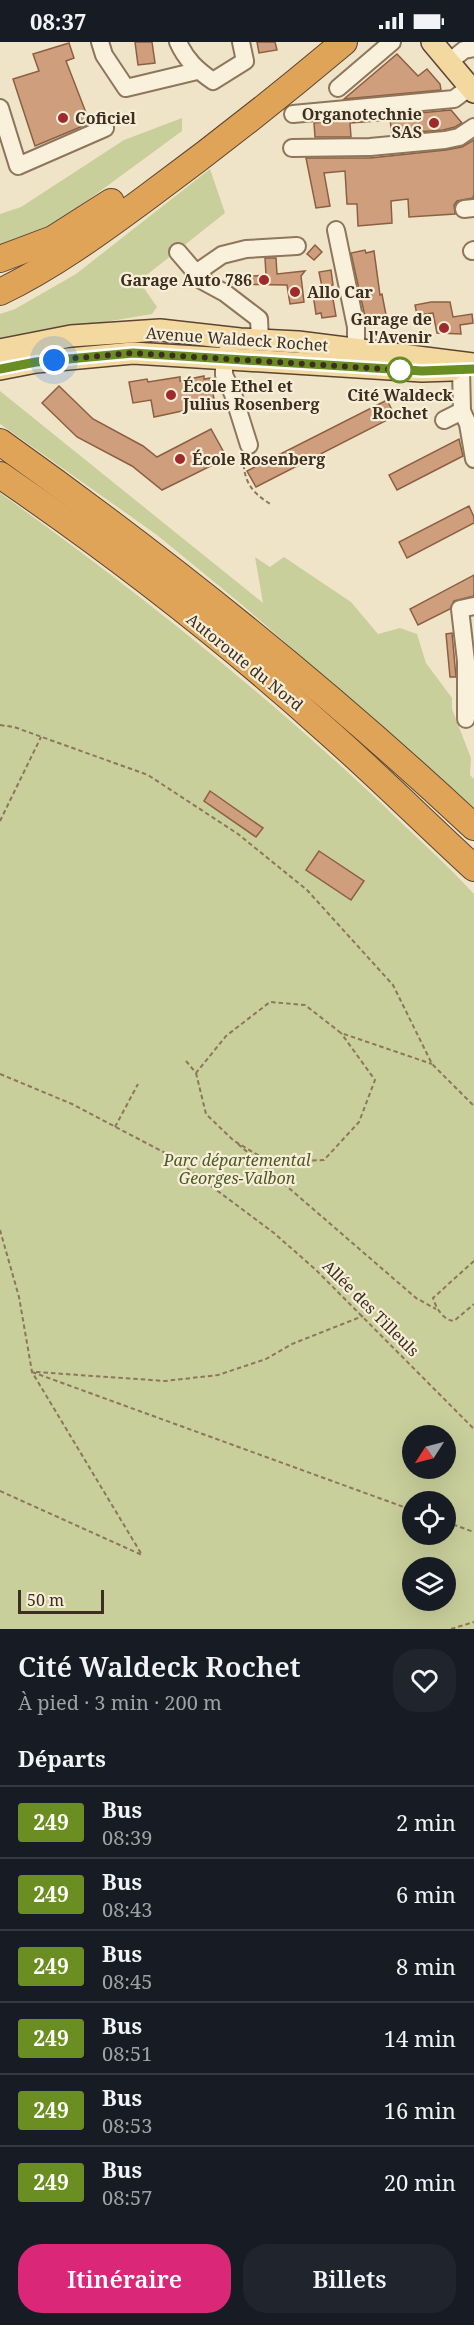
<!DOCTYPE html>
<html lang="fr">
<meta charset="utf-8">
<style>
body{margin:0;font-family:"Noto Serif",serif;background:#20242c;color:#f1f3f6;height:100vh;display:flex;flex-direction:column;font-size:22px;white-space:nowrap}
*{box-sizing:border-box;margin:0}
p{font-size:20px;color:#9ea1a6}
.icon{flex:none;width:33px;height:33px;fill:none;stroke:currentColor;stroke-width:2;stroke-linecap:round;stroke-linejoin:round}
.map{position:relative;height:1587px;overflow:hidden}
.panel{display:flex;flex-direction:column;background:#171b24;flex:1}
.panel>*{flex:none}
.badge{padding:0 12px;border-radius:4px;font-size:21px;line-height:39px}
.needle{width:39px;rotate:234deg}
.controls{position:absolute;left:402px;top:1383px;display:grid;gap:12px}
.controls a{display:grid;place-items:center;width:54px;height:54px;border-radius:50%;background:#171b24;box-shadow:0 6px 24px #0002;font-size:30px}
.scale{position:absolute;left:18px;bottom:15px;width:86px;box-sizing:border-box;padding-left:6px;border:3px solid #3d2e20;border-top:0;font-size:16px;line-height:21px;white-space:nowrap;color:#3d2e20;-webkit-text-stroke:4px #f7eed8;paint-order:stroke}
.you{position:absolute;width:30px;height:30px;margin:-15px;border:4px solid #fff;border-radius:50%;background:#1a73e8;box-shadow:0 0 0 9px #1a73e833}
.map>.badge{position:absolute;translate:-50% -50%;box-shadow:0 0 0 3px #fff}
h2{padding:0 18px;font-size:22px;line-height:54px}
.round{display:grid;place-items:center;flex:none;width:63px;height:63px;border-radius:24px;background:#20242c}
.overview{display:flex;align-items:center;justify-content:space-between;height:102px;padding:0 18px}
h1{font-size:28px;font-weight:600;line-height:45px}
.action{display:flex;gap:12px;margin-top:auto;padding:12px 18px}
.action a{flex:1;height:69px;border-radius:24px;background:#db2777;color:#fff;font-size:24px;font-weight:600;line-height:69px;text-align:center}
.action a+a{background:#20242c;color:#f1f3f6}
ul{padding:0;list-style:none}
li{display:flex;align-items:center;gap:18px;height:72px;padding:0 18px;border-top:2px solid #363941}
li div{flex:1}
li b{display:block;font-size:22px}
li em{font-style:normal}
li .badge{min-width:66px;font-weight:700;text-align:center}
.status{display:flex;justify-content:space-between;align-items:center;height:42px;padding:0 30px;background:#171b24;direction:ltr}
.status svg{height:16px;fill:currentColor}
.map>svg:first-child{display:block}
</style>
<div class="status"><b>08:37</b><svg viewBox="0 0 49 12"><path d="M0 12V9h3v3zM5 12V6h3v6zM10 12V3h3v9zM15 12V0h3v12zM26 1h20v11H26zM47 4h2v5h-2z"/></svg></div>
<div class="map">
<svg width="474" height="1587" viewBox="0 0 474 1587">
<rect width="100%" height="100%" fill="#f0e4c8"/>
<g fill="#c9cf9b" fill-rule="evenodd">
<path d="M182,76V89L58,180L19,198L0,203V172L21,165L124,98Z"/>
<path d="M210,127L225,171L139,239L157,265L152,272L40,291L0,300V272L15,267L76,232Z"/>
<path d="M0,349L263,561L255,515L270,525L284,515L351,560L378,592L400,586L417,592L426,621L452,656V667L471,716L470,733L474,737V768L437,733L241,562L157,493L0,382Z"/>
<path d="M0,451C133,546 261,648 380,760C411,791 445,820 474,852V1587H0ZM412,1394H446V1426H412ZM412,1460H446V1492H412ZM412,1526H446V1558H412Z"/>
</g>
<g fill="#cf9f7d" stroke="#8d5f41" stroke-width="1.5">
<path d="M135,0H152L155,21L138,23Z"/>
<path d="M257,0H275L277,8L259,11Z"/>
<path d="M69,1L74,16L66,19L90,81L35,104L13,37L39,29L33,12Z"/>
<path d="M397,12L418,34L427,27L440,42L441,48L344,57Z"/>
<path d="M451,68L462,81L455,85L443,88L392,92L390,78L350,81L351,95H315L314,81Z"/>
<path d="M474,98V152L473,156L457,159L454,163L455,172L409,175L408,157L391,159L392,181L358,184L357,162H347L345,129L324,131L330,164L316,166L306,116H370L446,108L462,105Z"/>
<path d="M315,203L322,210L314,218L307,212Z"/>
<path d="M365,208L366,211L374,209L380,253L382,252L386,273L366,279L351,211Z"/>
<path d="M265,216H276L277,232L305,229L301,234L304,260L290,262L287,243L230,242V236L266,233Z"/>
<path d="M331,228L333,243L322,245L319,230Z"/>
<path d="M326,250L333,257L336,274L322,276L321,271L316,272L313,252Z"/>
<path d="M431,260H450L453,275L472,272L473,281L460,283L461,292L437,291L433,271L417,273L415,263Z"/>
<path d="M204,334V337L210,336L215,362L154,375L151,358L133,361L129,340L147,337L148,340L180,335V339Z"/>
<path d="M59,344L93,377L143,404L157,415L211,387L227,416L162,448L132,424L77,395L42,361Z"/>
<path d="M387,358L395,374L256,445L247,429Z"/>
<path d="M459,397L463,414L397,448L389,433Z"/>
<path d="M469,464L474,475V481L407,516L399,500Z"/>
<path d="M474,533V554L454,559L450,567L418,583L410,567Z"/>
<path d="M452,591L456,635H450L446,592Z"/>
<path d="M210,749L263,786L256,795L204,759Z"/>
<path d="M319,809L364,839L351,858L306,828Z"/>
</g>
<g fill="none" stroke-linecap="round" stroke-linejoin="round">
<g stroke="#8d765c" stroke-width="20">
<g id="minor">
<path d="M100,0L104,13L126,46L197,29"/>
<path d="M178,0C186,18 197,28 213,39L245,19L241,0"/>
<path d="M449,20L464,8L474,6"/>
<path d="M338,46L392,0"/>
<path d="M0,66L18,124L105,86"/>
<path d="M293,72L454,57L470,45"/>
<path d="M292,106L370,105L445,98L459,95L474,85"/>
<path d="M464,167L474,166"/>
<path d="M336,188L356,285V306"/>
<path d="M472,209L474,208"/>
<path d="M178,210L196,231"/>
<path d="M260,298L259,277L225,251L201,238L196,231L222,213L246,207L297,204"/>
<path d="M228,308L224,315V333L233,352L249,403"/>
<path d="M462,369L468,382L474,417"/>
<path d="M444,378L462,369L461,327"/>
<path d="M466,677V619L460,567L474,564"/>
</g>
</g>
<g stroke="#5b4430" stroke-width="24">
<g id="major">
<path d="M432,0L474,50"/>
<path d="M0,308L71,294L160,288L240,297L298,300L474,322"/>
<path d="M0,327L36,320L133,311L422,329L452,328"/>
</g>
</g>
<g stroke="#5b4430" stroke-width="28">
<g id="highway">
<path d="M0,217L53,197L111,160"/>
<path d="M0,250C52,225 100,190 146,156C214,106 280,54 344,0"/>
<path d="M0,400C166,518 325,646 474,785"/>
<path d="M0,433C114,511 225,597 327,689C377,733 425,781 474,826"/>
</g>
</g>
<g stroke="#8d765c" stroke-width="2" stroke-dasharray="4.5 3" stroke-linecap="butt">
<path d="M243,415C244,439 250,450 272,463"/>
<path d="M0,683L14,685L148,733L238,792L307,848L393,943L432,1022L474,1064"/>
<path d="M0,779L41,695"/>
<path d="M186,1019L196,1031L226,994L270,960L305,963L341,991L432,1022"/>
<path d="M196,1031L206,1072L234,1099L270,1120L324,1118L359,1080L375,1038L341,991"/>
<path d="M0,1032L72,1062L169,1113L215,1147L274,1191L316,1228L474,1387"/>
<path d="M115,1085L138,1042"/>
<path d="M238,1102L416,1256L436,1267"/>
<path d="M0,1188L19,1255L32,1330L142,1513"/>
<path d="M474,1219L433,1256C436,1266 443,1278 454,1279L474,1262"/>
<path d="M32,1330L412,1468"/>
<path d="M36,1330L165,1339L218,1333L266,1317L292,1302L363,1274"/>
<path d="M0,1449L142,1513"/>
<path d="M446,1480L474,1490"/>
<path d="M451,1587L474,1580"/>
</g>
<use href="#minor" stroke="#faf1dc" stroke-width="16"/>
<use href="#major" stroke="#f3d9a0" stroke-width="21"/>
<use href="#highway" stroke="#e0a458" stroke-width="26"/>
</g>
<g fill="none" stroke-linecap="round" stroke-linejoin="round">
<g stroke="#fff" stroke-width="14">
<path id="line" d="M0,327L36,320L133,311L422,329L474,327"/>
</g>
<use href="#line" stroke="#6b8e23" stroke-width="9"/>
<path stroke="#3d2e20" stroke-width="6" stroke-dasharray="0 10.8" d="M54,318L133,311L400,328"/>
</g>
<g fill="#9e2a2b" stroke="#f7eed8" stroke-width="2">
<circle cx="63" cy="76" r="6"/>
<circle cx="434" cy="81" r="6"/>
<circle cx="264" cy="238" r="6"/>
<circle cx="295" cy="250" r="6"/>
<circle cx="444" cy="286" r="6"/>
<circle cx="171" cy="353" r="6"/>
<circle cx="180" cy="417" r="6"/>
</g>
<circle fill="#fff" stroke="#6b8e23" stroke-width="3" cx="400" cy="328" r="12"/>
<g text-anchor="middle" stroke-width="4.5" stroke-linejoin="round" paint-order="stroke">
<g font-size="16" font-weight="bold" fill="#3d2e20" stroke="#f7eed8" text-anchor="start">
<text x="422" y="78" text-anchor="end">Organotechnie<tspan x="422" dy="18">SAS</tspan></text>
<text x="75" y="82">Coficiel</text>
<text x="252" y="244" text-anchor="end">Garage Auto 786</text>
<text x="307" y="256">Allo Car</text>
<text x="432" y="283" text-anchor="end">Garage de<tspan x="432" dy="18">l'Avenir</tspan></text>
<text x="183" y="350">École Ethel et<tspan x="183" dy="18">Julius Rosenberg</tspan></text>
<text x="192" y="423">École Rosenberg</text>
</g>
<g font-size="16" fill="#3d2e20" stroke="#f7eed8">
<text transform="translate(237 297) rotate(4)" y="6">Avenue Waldeck Rochet</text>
<text transform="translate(245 620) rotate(39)" y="6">Autoroute du Nord</text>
<text transform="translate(371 1266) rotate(45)" y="6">Allée des Tilleuls</text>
</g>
<g font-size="16" font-weight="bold" fill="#3d2e20" stroke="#f7eed8">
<text x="400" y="359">Cité Waldeck<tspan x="400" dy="18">Rochet</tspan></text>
</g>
<g font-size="16" font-style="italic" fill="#4d5a26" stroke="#f7eed8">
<text x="237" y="1124">Parc départemental<tspan x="237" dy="18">Georges-Valbon</tspan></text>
</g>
</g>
</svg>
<div class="controls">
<a><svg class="needle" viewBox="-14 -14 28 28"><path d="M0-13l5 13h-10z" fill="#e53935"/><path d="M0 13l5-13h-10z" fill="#9ea1a6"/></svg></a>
<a><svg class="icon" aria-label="locate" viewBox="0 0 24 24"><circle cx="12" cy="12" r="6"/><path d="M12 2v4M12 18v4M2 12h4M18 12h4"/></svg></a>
<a><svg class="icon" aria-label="layers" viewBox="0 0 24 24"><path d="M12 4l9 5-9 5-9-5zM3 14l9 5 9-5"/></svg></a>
</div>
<div class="scale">50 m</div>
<div class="you" style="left:54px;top:318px"></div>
</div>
<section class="panel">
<div class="overview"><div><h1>Cité Waldeck Rochet</h1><p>À pied · 3 min · 200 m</p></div><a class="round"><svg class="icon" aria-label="heart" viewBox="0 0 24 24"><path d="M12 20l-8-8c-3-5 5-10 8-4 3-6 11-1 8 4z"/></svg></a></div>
<h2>Départs</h2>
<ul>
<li><span class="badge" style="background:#6b8e23;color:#fff">249</span><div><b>Bus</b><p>08:39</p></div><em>2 min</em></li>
<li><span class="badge" style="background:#6b8e23;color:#fff">249</span><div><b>Bus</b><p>08:43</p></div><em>6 min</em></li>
<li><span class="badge" style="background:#6b8e23;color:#fff">249</span><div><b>Bus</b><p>08:45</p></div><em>8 min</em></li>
<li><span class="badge" style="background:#6b8e23;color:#fff">249</span><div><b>Bus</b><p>08:51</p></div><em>14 min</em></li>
<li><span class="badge" style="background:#6b8e23;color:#fff">249</span><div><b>Bus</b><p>08:53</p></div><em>16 min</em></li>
<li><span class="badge" style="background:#6b8e23;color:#fff">249</span><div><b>Bus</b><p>08:57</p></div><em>20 min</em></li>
</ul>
<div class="action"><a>Itinéraire</a><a>Billets</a></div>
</section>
